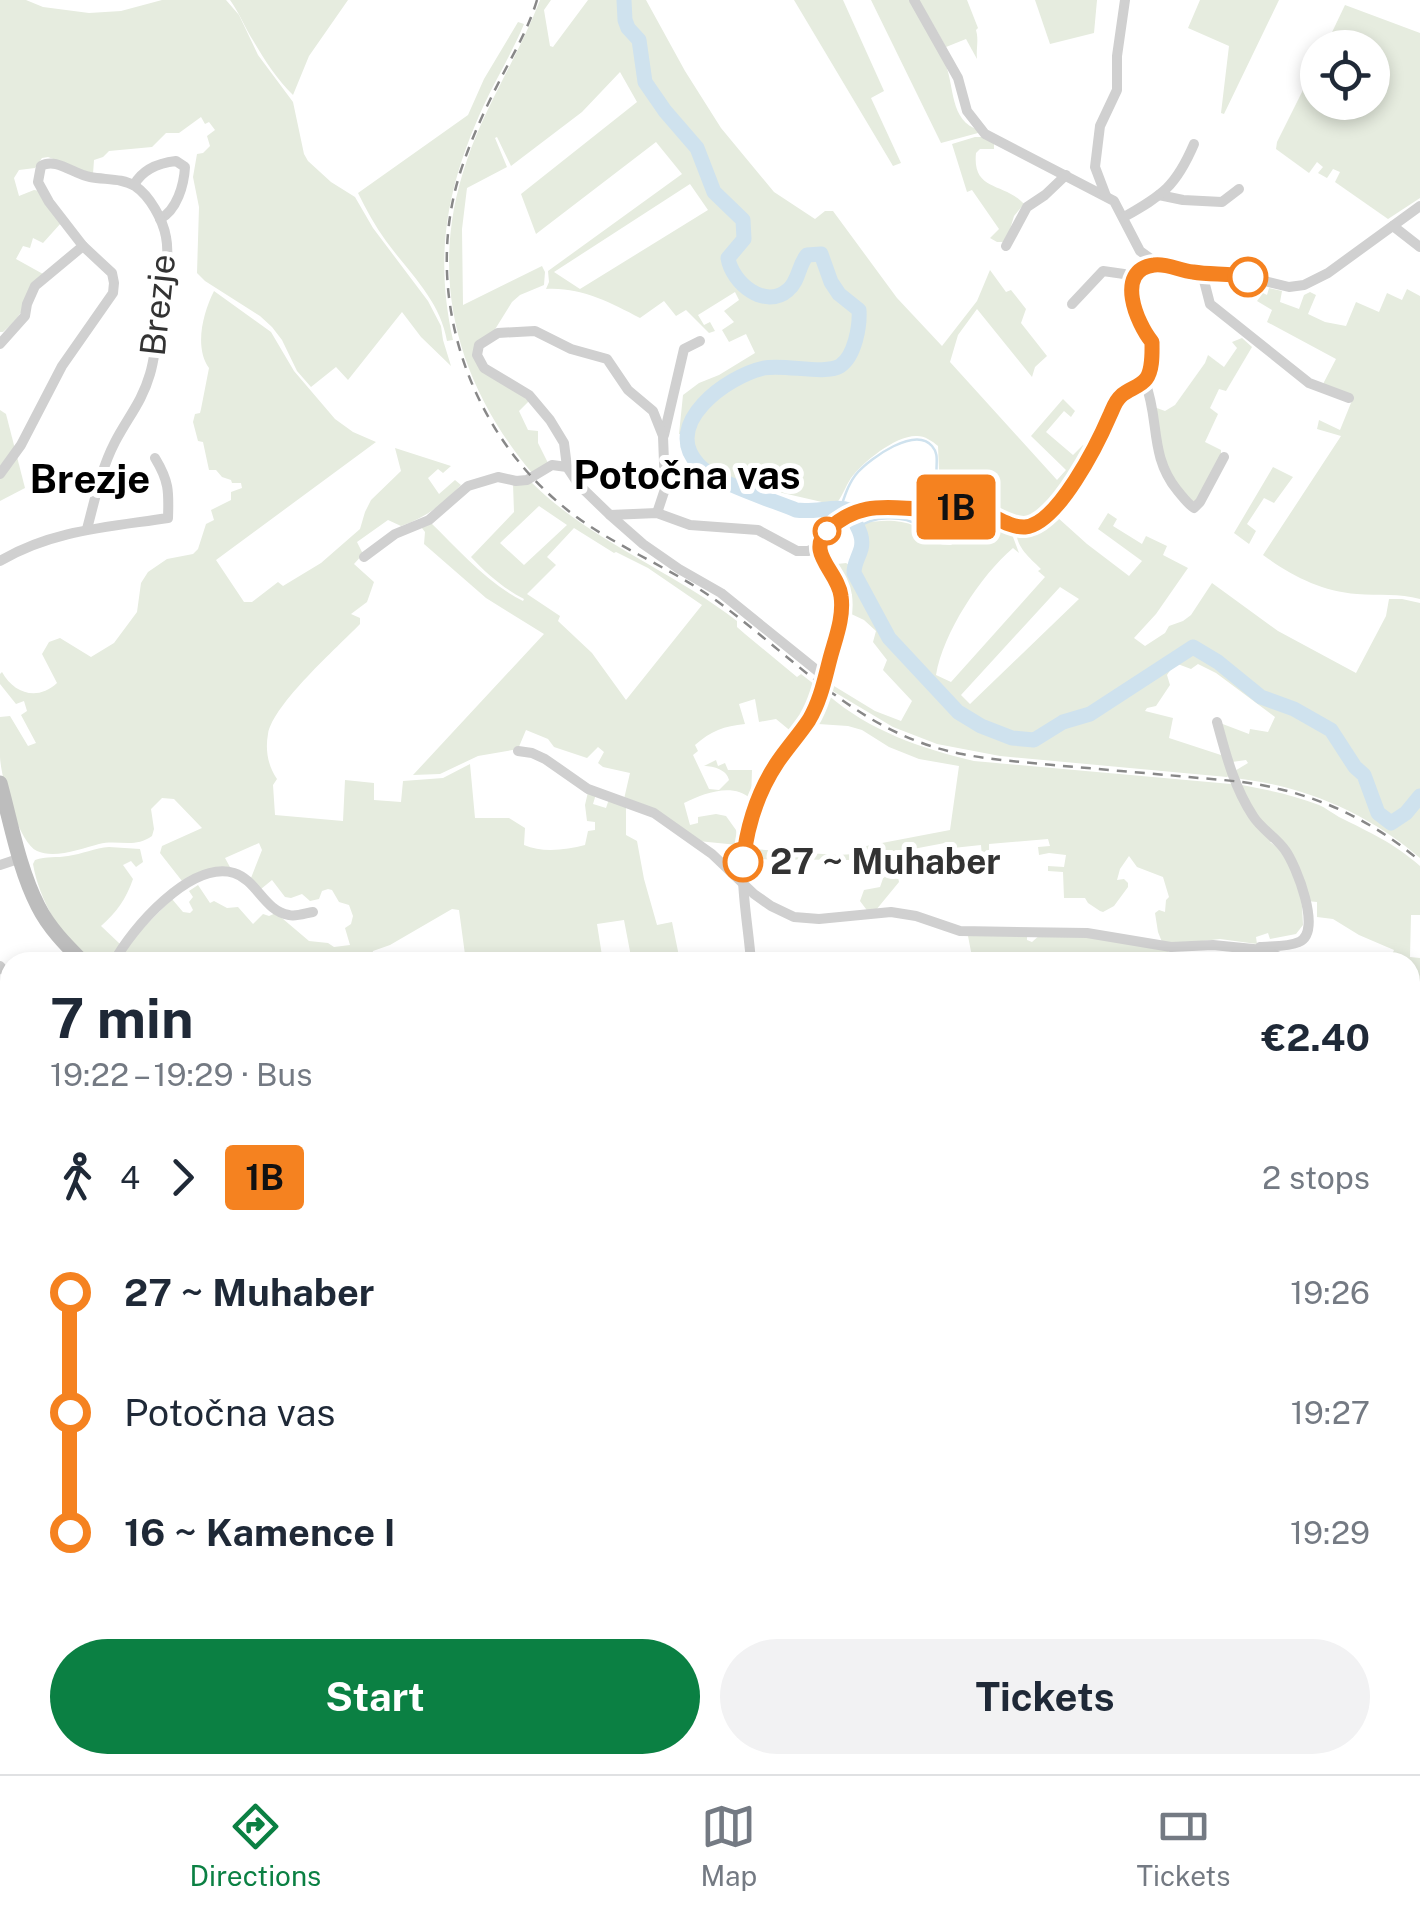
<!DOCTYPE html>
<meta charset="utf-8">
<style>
body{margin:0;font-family:"Public Sans",sans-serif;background:#f2f2f3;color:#1f2937;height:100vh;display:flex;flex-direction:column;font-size:38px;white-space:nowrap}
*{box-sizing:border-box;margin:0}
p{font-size:32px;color:#747a83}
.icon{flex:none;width:55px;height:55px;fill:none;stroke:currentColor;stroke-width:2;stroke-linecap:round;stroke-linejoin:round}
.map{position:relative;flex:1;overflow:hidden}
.panel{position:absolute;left:0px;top:952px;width:1420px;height:822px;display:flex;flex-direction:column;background:#fff;border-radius:30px 30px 0 0;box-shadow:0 5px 15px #0003}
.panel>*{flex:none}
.badge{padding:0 20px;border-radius:8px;font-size:35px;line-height:65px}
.tools{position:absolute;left:1300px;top:30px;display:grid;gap:20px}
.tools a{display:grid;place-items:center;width:90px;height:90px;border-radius:50%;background:#fff;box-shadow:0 5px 15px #0003;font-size:50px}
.map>.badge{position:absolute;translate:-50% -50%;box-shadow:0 0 0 5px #fff}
.legs{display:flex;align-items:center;gap:15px;height:110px;padding:0 50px;font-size:32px}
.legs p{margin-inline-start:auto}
.headline{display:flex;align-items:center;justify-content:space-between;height:170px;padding:0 50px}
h1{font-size:55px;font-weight:700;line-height:75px}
.action{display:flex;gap:20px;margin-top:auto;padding:20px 50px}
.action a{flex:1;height:115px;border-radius:60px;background:#0b8043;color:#fff;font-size:40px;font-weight:700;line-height:115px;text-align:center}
.action a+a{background:#f2f2f3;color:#1f2937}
ul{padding:0 50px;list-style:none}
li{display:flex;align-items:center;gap:35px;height:120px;font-size:38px}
li i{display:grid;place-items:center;width:15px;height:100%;margin:0 12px;background:currentColor}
li i::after{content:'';width:25px;height:25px;margin:-12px;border:8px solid;border-radius:50%;background:#fff}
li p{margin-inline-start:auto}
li:first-child i{background:linear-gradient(#0000 50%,currentColor 0)}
li:last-child i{background:linear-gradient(currentColor 50%,#0000 0)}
.dock{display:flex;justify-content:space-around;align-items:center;height:140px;border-top:2px solid #e0e1e3;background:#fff;font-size:28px;color:#747a83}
.dock a{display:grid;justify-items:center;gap:5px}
.dock .on{color:#0b8043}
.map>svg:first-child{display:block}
</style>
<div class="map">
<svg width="1420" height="1774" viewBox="0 0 1420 1774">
<rect width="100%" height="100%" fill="#fff"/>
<g fill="#e6ecdf" fill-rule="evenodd">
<path d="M0,0H26L43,7L89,13L121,11L162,0H226L239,15L258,55L293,102L304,154L308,161L331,182L355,197L373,228L428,301L441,326L443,340L451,366L421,337L402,312L348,380L336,367L311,387L297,371L282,340L272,327L260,316L205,281L197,273L199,207L193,177L197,154L203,153L210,146L207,136L215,130L209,122L205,124L201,117L179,133H166L152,147L109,151L103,157L94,160L93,174L48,157L42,158L35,168L19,170L14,178L19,196L34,190L40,191L61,223L43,243L33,238L30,248L23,246L16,259L43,274C32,295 22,317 3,332H0Z"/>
<path d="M230,0H348L309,56L293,95C277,79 265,61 254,42C245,28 240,14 230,0Z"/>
<path d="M540,0H551L544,10L550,46L553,47L588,0H646L685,71L721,128L774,192L815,219L825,211H833L897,298L942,346L977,301L990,270L1006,292L1011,290L1026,309L1021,323L1047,356L1035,367L1032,377L977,309L958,335L950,362L1057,480L1066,470L1031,436L1063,399L1075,411L1071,417L1064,411L1046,432L1073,455L1083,445L1091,447C1079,467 1048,520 1023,523C1011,524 968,508 954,504L939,470L938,446C932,441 925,436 917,436C896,435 863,462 851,478C845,487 842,498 835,505L739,483L698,461L689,440L692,424L711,401L756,375L778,370L830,372C838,370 840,370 845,365C857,354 870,318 859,304C854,297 845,296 840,289C831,278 828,264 823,251C797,246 799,271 789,286C761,302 750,288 732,268V259L747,238L745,220L737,208L717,190L702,151L655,95L653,98C660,109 667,120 675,130C681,138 691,144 696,153C703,168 705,192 718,203C728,211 742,216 742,232C742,241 730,250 725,257C724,287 767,316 793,291C803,282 800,266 810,256L819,257C821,270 826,285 835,294C842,302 855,305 856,317C858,331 847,350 841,362L825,369L780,364L762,365L742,373L698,403L687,419L683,434H679L683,395L699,383L719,375L755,353L746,334L729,342L722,330L734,322L724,311L739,300L735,292L698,315L704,325L710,322L715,331L709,333L686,310L676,316L664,301L640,318C609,302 581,287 546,289L549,282L548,271L682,174L656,142L536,234L521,194L637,102L620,72L582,112L511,166L497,137L495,138L507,167L467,188L462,229L463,305L542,266L545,272L544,285L520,295L512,302L494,331L474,354L529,401L519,411L528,430L538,431V443L548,463L532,473C456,382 427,275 467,160C486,104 519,55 540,0ZM690,184L708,210L580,289L554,272Z"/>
<path d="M794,0H843L884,91L871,98L901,163L893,166Z"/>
<path d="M871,0H911C922,21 936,41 945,63C955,86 949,121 979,130L978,133L941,143Z"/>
<path d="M919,0H967L978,28L976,30C979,40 976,48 977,59L966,39L946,47Z"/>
<path d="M1035,0H1097L1094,33L1050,44Z"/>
<path d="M1200,0H1279L1224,114L1221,113L1229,46L1188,28Z"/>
<path d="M1345,5L1420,33V198L1388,219L1335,182L1340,172L1333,169L1327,178L1318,173L1323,167L1317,162L1309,173L1276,149L1277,142L1317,62L1318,102H1372V48L1325,47Z"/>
<path d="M518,22L524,24C512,53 496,79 483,107C447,186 434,255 453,340L447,341C440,300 410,274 386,241C375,226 366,209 358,193L468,115L484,79Z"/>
<path d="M975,137H988L994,143V149H980L976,153C972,192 1004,182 1024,204L1014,216L1008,236L1003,242H997L990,238L999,229L972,190L967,192L952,144Z"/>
<path d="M1269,288L1282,291L1280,302L1299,309L1304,295L1310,292L1316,295L1308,314L1325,322L1346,326L1356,302L1379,312L1387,293L1402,300L1407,289L1420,296V599C1399,593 1379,596 1357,594C1321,591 1292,576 1263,555L1341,436L1317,429L1319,420L1340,430L1353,398L1323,384L1336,359L1267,322L1272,310L1257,301L1263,293L1267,295Z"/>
<path d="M214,291L271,332L294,371L335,419L353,432L376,442L216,560L244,602H252L278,582L283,586L321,563L360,529L365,512L371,500L401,471L395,448L451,466L443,473L438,469L428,478L439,494L455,480L461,485C445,503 425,518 401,526L388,520L357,542L363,554L354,564L374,582L367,602L351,614L360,618V624C338,647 273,704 268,734C265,750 268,766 277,779L273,785L275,815L343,821L345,780L374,783V800L401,802L403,781L443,778L470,764L475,818H509L525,828L524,845C542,853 566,850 585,845L588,831L595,830V822L587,821L585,805L588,792L596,794L593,804L606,808L609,799L626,805V835L637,841L644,879L657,925L672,922L680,961L632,962L624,920L597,924L603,962H466L459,910L452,909L390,945L373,951L370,962H116L124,947L172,899L183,912L190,913L193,910L189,902L193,897L189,891L198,885L210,903L214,901L227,908L238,907L253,924L263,914L269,916L276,913L309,941L328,943L334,947L350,945L345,928L351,924L353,916L349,905L339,902L332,890L328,889L322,891L319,899L310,901L302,894L291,898L285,897L272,880L261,889L251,878L262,850L259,843L225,858L231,869L211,868L182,881L160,853L162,846L202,828L174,799L162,798L151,809L154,829L152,836C134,849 118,839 99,844C81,849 54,859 37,851C18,842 1,778 0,757C0,744 0,731 0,717L10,716L28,746L36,743L21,715L27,711L24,701L16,704L0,684V674L2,672C14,694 38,701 57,683L42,654L49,642L60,638L91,657L114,643L137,612L141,583L148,572L167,559L193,554L198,549L206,524L214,520L211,510L231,500V492L242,488L241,483H232L231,480L222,477L216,470H209L203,442L198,441L193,422L195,414L200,413L201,409L209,368C194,347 203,313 214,291Z"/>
<path d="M1242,338L1252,347L1226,391L1219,389L1210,408L1218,414L1205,442L1221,450V456L1197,501L1191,503L1162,463L1154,407L1165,411L1175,405L1205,363L1208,355L1224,367L1237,348L1232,342Z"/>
<path d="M0,410L6,414L25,488L0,501Z"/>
<path d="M1273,467L1293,477L1274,503L1264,498L1247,524L1256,531L1249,544L1234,533Z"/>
<path d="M530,481C591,542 670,569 737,621V627L745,634L797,677L801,674L819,688L793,733L776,719L759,722L755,699L739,704L745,724C724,726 711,731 695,745L698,751L693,755L709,789L719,790L729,780C727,770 714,766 704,766L716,760L718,766L725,763L728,770H752L751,799C733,782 704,793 684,803L690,825L698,823V817L716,814L726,816L736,830L738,845L698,841L624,799L630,773L603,767L598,763L604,752L598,747L587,758L554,747L548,739L526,730L518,749L478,756L440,774L413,775L544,634L486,598L424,544L425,532L418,523L430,522C459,550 487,583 523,601L524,599C503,588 487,574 471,557L514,512L513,484ZM539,506L567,525L524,565L500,543ZM574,528L614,553L616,552L648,568L702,605L626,700L592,653L558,621L560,616L527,594L556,565L547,557Z"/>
<path d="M866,510L952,511L957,527L951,539C942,540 934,539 928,532C926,530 926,526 924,524C915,515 871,517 858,520L854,514Z"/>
<path d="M957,511L981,515L1010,529L1019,553L1013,548C981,575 943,633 936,675L951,682L1045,577L1038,571L1041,569C1029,557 1017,548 1016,531L1025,530L1046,517L1052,520L1057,517L1087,544L1129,576L1142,561L1098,529L1108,513L1117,519L1113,526L1142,544L1146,536L1167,546L1163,555L1188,568L1156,614L1134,638L1145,646L1165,633L1169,626L1183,621L1191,615L1212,583L1278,631L1356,673L1386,616L1389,599H1402L1420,603V858C1366,812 1304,786 1234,778L1233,772L1248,763L1246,760L1232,762L1220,723L1249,734L1250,729L1268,732L1275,717L1216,673L1198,664L1191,669L1175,663L1167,675L1170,685L1156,706L1147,708L1145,711L1173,718L1169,738L1224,756L1229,776L1227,777L1000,756L937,744L893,727L831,690L834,686L875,711L901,721L912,701L883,670L887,660L873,642L876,631L864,620L847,612L837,576V564L846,563L852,567L863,559L868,536L863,527L864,523C880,520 900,519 915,526C931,533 925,545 951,545L962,535L963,527ZM1060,587L1079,599L970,704L961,695Z"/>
<path d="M828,695C870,731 920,748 974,761L1242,785C1268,790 1294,795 1319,805C1326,808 1332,813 1339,817C1369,832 1394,843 1420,866V915H1411L1410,957L1420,958V1022L1410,1016V962H1389L1394,950L1359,935L1333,919L1317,917V902L1307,901C1302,875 1295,859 1277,840L1270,842C1300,863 1302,892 1303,925L1296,934L1270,939L1268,933L1256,937L1257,944L1220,939L1176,944L1162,942L1158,932L1155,913L1159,910L1165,912L1166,900L1169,897L1163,877L1137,867L1129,856L1120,869L1117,880L1124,879L1128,883V887L1114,906L1103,912L1100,911L1088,903L1085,898H1064L1063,872L1048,871V866L1064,867L1066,855L1049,853L1039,855L1038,847L1050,846L1048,839L989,844V857H982L981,845L953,848L952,859L897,873L899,882L876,910L869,913L860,901L864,890L880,887L886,870L946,855L950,842L855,860L746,859C750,806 772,776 803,736C813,723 818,707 828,695ZM818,724L848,726L862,730L889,747L919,759L959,766L950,830L861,847L855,854L837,855L752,849C755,800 786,758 818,724Z"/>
<path d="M109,847L140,849L143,862L136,867L131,861L123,865L133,879C126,899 117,912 101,926L120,944L110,962H91C63,941 39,900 33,864L35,860C46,856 57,858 68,856C82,854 95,848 109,847Z"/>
<path d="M970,934L1027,935V940L1032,942L1041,934L1085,935L1167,948L1170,956L1166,962H973L968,936Z"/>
<path d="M0,1056L10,1058V1617L0,1614Z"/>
<path d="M118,1765H372L371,1774H129Z"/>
<path d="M537,1765H694L693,1774H683L682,1768H670L669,1774H535Z"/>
<path d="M1120,1765H1259L1280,1774H1120Z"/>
</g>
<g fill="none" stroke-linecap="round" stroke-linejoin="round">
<g stroke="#cfe2ee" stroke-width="2.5">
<path d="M841,507C845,495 849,482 858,472C871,458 915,426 932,446C940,455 935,465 937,476C940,485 945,496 950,504"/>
<path d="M858,528C871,516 904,515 919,526C926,531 929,538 938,541C960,549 962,526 954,511"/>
</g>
<path stroke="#cfe2ee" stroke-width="15" d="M624,0L625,20L628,28L639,40L645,82L665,111L697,148L714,192L743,220L744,239L728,258C732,283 765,310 788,290C799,281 798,266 807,255L821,254L831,282L839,294L859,310C860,326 855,356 840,366C825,375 785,364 764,368C727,376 661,424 698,464C713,482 772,500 796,510C814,513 836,505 849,510C854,523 865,534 861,549C858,559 854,563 854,573L889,638L958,712L981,726L1012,738L1034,740L1063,722L1090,714L1193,647L1218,662L1261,697L1294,709L1331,730L1355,767L1364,775L1378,813L1391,823L1406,813L1420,796"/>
<g stroke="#d0d0d0" stroke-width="10">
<path d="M914,0L958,78L967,111L985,134L1114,201L1140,251L1158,264"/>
<path d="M134,185C142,170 159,163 176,161L185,167C184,185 177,210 160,219"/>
<path d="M1159,195L1183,200L1222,202L1239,189"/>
<path d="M1106,196L1095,167L1100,126L1117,90V56L1125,0"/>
<path d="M1124,217C1163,195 1176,186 1194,144"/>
<path d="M1393,226L1420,247"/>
<path d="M1006,246L1027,207L1045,195L1066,175"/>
<path d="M1202,273L1210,304L1309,383L1349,398"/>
<path d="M1072,304L1103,271L1124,274L1132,283"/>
<path d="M0,344L25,316L27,304L35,286L83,246"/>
<path d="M1145,382C1160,420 1149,455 1177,490C1183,497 1187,503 1194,508L1200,502L1224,457"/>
<path d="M664,435L684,349L700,341"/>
<path d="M567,467L564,443L550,420L529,395L484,368L477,355L479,345L498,333L535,331L571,349L607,359L628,390L653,411L663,436L665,489L657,513"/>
<path d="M0,474L21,445L62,366L113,293L114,283L112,273L83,246L49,202L38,182L41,166C56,157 73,174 90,177C105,180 122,178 135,186C150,196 163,220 166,237C170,257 164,279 161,298C158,323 157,350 150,374C142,402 128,417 115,442C101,469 95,499 87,529"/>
<path d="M610,515L643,544L679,569L721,593L825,677"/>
<path d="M364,557L395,534L429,520L468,486L498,477L516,481L527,480L552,465L567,467L579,485L610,515L657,513L690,525L758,530L797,551H808L819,547"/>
<path d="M0,561C52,530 109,527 168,518C169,491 169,481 155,458"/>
<path d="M1217,722C1226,755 1234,787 1253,816C1261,829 1276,837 1285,850C1296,865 1323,932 1299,942C1288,947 1272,946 1260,947"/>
<path d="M518,751L532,753L545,759L588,789L654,813L712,854L754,894L771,906L794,917L819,919L891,912L916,916L960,931L1087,933L1171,947L1213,945L1263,950L1291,962"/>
<path d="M0,865L21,858"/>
<path d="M114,962C131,929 191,860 234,873C257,880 264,911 289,915C296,917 306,913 313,912"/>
<path d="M751,962C748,919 736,870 748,827C754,806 763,784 776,765C787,748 801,734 811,716C825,690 831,658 838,630C841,618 843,603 840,592C832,558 796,548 844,517C864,504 887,506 910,508C930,509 951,505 970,508C989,511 1008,529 1027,526C1063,520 1104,430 1117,399C1143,375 1154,387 1152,342L1142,330L1130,293L1132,283L1141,271L1150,265H1159L1195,273H1232L1289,287L1304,285L1328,273L1420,206"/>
<path d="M0,966L10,977"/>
<path d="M0,1001L10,996"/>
<path d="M1410,1020L1420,1024"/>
<path d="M1410,1710L1420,1696"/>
<path d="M828,1765L829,1774"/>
<path d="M533,1774L536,1765"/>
<path d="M1285,1774L1289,1765"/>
</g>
<g stroke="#bdbdbd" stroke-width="15">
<path d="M0,783C11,823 19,869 38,906C49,928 66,945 83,962"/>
<path d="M1410,1129L1420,1122"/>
<path d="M1104,1765V1774"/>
</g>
<path stroke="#888" stroke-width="2.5" stroke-dasharray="10 8" stroke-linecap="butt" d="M537,0C529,27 515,51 502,76C486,107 471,139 460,173C423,291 466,424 559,503C605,543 665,564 714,599C796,658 858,734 962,754C992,760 1022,762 1053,765C1098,769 1144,773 1189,777C1219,780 1250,781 1279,789C1331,801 1379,826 1420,861"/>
</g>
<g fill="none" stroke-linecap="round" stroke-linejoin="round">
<g stroke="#fff" stroke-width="22">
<path id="line-1" d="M743,862C747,826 757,793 777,763C787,748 799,735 809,720C821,700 825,677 831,655C836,637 844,616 841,596C838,571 804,552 829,529C862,499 890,509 930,509C945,509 960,505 975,509C991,513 1008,528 1025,527C1058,524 1098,443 1110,415C1113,409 1115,401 1121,396C1128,389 1140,387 1146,379C1153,370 1152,353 1152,342C1137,324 1114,270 1154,265C1167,263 1180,271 1193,272C1211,275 1229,273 1248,277"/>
</g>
<use href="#line-1" stroke="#f58220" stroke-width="15"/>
</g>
<g fill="#fff" stroke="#f58220" stroke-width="5">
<circle cx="1248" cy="277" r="18"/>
<circle cx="827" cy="531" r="12"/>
<circle cx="743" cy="862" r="18"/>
</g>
<g text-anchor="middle" stroke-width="10" stroke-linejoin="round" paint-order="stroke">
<g font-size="35" fill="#333" stroke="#fff">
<text transform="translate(158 305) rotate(-84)" y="12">Brezje</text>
</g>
<g font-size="35" font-weight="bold" fill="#333" stroke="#fff" text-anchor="start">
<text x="770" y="874">27 ~ Muhaber</text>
</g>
<g font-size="40" font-weight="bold" fill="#000" stroke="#fff">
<text x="687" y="489">Potočna vas</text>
<text x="90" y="493">Brezje</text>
</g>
</g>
</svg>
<div class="tools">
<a><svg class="icon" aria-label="locate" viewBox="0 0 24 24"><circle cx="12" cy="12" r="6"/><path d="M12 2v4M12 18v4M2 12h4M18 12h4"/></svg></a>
</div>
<b class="badge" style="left:956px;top:507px;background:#f58220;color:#111">1B</b>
<section class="panel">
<div class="headline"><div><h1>7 min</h1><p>19:22 – 19:29 · Bus</p></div><b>€2.40</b></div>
<div class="legs"><svg class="icon" aria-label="walk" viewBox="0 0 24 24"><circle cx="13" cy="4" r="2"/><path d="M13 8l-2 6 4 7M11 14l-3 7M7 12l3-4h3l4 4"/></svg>4<svg class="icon" aria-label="forward" viewBox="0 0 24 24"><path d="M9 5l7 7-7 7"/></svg><b class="badge" style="background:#f58220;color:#111">1B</b><p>2 stops</p></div>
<ul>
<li><i style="color:#f58220"></i><b>27 ~ Muhaber</b><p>19:26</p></li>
<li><i style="color:#f58220"></i><span>Potočna vas</span><p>19:27</p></li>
<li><i style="color:#f58220"></i><b>16 ~ Kamence I</b><p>19:29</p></li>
</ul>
<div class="action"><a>Start</a><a>Tickets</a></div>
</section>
</div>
<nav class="dock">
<a class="on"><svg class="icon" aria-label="directions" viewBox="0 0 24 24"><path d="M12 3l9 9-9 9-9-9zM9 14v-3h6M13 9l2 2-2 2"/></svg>Directions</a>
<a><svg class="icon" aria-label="map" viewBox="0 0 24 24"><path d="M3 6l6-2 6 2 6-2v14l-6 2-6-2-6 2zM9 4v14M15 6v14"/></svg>Map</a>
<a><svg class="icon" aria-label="tickets" viewBox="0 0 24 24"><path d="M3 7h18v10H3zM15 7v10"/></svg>Tickets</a>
</nav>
